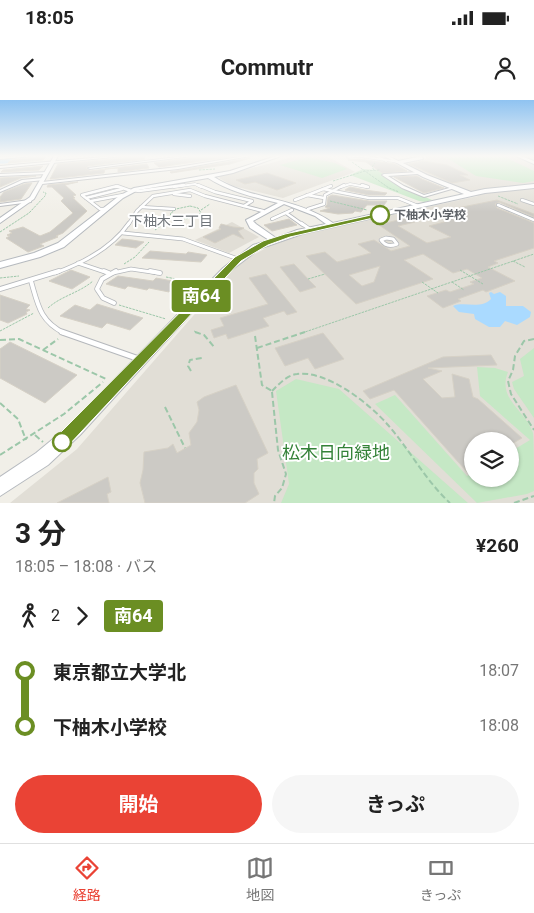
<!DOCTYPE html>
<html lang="ja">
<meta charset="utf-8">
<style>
body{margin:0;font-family:Roboto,"Noto Sans JP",sans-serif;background:#f6f6f6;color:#222;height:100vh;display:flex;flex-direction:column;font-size:19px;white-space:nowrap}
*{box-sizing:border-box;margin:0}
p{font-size:16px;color:#767676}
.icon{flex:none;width:28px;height:28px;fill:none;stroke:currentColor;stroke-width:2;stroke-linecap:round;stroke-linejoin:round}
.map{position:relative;height:403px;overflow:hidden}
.sheet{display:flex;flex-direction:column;background:#fff;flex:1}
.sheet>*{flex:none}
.badge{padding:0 10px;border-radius:4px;font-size:18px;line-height:32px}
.fabs{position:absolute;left:464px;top:332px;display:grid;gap:10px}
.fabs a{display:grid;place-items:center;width:55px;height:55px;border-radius:50%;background:#fff;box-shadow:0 1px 4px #0004;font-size:25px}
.map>.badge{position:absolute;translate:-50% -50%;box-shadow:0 0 0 2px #fff}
.legs{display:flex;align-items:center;gap:8px;height:55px;padding:0 15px;font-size:16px}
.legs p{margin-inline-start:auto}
.headline{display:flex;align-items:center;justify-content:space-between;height:85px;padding:0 15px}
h1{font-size:28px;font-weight:700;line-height:38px}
.button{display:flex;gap:10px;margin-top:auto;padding:10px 15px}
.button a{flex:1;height:58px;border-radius:30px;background:#ea4335;color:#fff;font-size:20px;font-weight:700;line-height:58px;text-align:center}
.button a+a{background:#f6f6f6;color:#222}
ul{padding:0 15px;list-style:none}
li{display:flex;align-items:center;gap:18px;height:55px;font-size:19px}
li i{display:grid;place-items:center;width:8px;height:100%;margin:0 6px;background:currentColor}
li i::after{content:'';width:12px;height:12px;margin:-6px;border:4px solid;border-radius:50%;background:#fff}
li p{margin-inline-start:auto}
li:first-child i{background:linear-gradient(#0000 50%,currentColor 0)}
li:last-child i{background:linear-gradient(currentColor 50%,#0000 0)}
.status{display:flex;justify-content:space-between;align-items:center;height:35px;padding:0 25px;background:#fff;direction:ltr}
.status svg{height:14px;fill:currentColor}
header{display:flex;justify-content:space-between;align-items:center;height:65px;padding:0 15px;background:#fff;font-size:22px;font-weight:700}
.dock{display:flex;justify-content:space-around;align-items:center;height:70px;border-top:1px solid #e0e0e0;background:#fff;font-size:14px;color:#767676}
.dock a{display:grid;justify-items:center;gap:2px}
.dock .on{color:#ea4335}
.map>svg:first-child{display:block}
</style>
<div class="status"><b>18:05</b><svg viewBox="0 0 49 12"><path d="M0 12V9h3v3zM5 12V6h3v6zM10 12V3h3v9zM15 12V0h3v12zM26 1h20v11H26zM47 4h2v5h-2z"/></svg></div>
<header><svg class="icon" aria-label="back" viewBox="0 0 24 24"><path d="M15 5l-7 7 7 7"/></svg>Commutr<svg class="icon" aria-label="person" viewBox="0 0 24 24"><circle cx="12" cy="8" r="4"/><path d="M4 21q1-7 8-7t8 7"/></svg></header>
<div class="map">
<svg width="534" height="403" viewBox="0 0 534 403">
<rect width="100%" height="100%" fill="#f1efe8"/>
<g fill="#e1ded6" fill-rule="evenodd">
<path d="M295,56H327L355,72L283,98L233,86L219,78L221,76L268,64Z"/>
<path d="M425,56H534V403H10L77,349L234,169L251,156L272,145L302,135L478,96L432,77L405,63L424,60L426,58ZM472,341H510V379H472Z"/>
<path d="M232,122L259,137L229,153L195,140Z"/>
</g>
<g fill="#c5e8c5">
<path d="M444,56H503L534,71V81L523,83L476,76Z"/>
<path d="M308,57L335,63L347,69L322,78L280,65Z"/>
<path d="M363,69L377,70L403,87L432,100L425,102L419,101L350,75Z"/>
<path d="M534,248V318L514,289L512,282L524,276L520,259Z"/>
<path d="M477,267L495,268L508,272C497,299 525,310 533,333C534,342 534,379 534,391L527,394L477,403L375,304L395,295L467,376L472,373V379H510V352L530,340L480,296Z"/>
<path d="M296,279L339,289L468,403H281L289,384L276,291Z"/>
</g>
<path fill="#aadaff" d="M491,192L494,194L500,192L506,196V206H523L531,212L530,217L517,225L505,221L500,227H489L475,219L474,214L459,212L453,206C465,201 480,210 491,199L489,193Z"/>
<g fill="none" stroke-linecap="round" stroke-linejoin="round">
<path stroke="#aadaff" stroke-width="15" d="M0,56H5"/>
</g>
<g fill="#cccac5" stroke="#d6d1c6" fill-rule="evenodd">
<path d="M46,56L43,60L8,63L11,60Z"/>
<path d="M126,56H144L145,59L88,66L86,68L90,71L147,64L149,68L118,72V68L105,69L104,73L50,79L58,64L124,58Z"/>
<path d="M201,56H236L159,67L154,63Z"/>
<path d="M250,58L230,64L171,73L170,72Z"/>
<path d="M359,59L395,64L407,71L382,73L366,62L348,60Z"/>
<path d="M423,61L447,65L468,75H460L470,80L452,83L409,64Z"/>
<path d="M43,66L39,70L1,72L3,70Z"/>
<path d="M267,73L296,83L277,90L255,82L245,84L236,80Z"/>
<path d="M36,76L21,78L0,87V78Z"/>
<path d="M417,76L422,79L444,88L424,93L394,77Z"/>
<path d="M78,82L65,85L76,95L73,96L75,98H73L87,111L63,133L56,136L58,137L40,144L44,146L28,152L6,138L10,136L7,135L12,133L9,131L23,127L40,136L50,132L73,113L61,101L64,98L52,87H47L48,85Z"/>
<path d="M32,83L21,99L0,102V97L4,92L24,84Z"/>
<path d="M350,87L365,90L387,93L385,95H369L345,90Z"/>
<path d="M332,95L369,101H387L384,105H367L361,112L355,111L353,113L338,114L320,111L330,108L325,107L327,105L328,97Z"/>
<path d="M497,100L534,114V117L499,102L495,104L497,108L534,123V148L494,161L498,163L488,167L515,181L486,192L483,190L458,199L461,201L443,208L427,196L446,190L450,192L474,184L470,182L482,178L467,169L453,173L423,154L404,160L433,179L356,204L306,156L325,152L337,162L371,153L358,144L374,140L391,151L410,146L379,125L413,116L415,122L398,126L427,143L451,137L429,126L448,121L433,113ZM380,166L374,182L362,186L349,175Z"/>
<path d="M289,119L297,125L272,131L264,125Z"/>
<path d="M221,124L233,127L244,128L238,131L244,139L233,134L215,143L203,137L221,129L219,128Z"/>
<path d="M122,139L132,140L144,142L136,148L115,145Z"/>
<path d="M150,151L186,154L188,152L207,155L201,162L142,158Z"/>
<path d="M294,164L308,179L316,187L300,192L280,167Z"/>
<path d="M71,170L90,177L72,189L49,181Z"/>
<path d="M266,174L297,212L287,215L284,211L263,218L269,226L228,239L226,234L214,238L211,230L224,226L220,218L268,204L249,178Z"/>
<path d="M118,176L153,181L156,178L178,182L169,192L149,188L147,190L128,186L125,189L106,184Z"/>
<path d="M0,195L30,205L26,209L30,210L26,212L27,214L8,223L0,220Z"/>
<path d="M97,204L143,218L130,230L107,223L102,228L60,216L75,205L90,210Z"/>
<path d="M323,233L344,259L315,269L308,258L285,266L275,248Z"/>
<path d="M10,242L77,275L45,303L0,278V249Z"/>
<path d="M491,255L497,265L428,268L442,271L423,279L442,298L455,297L452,274L469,279L473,297L478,299L522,338L510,345V341H472V368L467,372L394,290L370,299L363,291L443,257Z"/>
<path d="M236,285L268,353L257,359L258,369L254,373V383L259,394L245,403H145L140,383L143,370L144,352L168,348L173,344L177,353L191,345L189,333L197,322L199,310L197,302L204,297Z"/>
<path d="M108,377L111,392L107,394L109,403H57Z"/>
</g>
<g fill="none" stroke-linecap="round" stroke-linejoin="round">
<g stroke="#b5b8bc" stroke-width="3">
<g id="lane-far4">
<path d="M359,56L399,62"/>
<path d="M377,56L386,61"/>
<path d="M348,57L359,56"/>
<path d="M115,87H119"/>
<path d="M174,87L195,84L201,87"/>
<path d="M341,87L350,84L366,87"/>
</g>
</g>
<g stroke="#b5b8bc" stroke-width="4">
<g id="lane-far3">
<path d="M198,85L215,92L252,101L244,106"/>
<path d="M362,85L368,87"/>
<path d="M323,89L369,98H398L418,106"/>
<path d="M133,90L139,91L184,85"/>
<path d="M174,94L190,96"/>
<path d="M307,95L324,98"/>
<path d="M86,98L122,89"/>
<path d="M295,100L331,86"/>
<path d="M522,100L534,104"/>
<path d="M91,101L123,95"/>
<path d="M498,105L534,120"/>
<path d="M141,107L174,109"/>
<path d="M107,109H100L82,95L117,86L131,91"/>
<path d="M308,109L324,104L325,95L344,85"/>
<path d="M286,113L303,125"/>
<path d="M272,119L292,110"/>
<path d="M128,125L137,111L153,96L190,90L205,96L263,111"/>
</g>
</g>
<g stroke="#b5b8bc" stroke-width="4.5">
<g id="lane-far2">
<path d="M301,123L311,130"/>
<path d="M123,133L183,139L238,159"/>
<path d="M386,138L393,139L397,144C390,147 385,146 381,140Z"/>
<path d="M78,163L108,173"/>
<path d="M55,173C83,163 112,148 129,123"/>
<path d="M113,173L131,169L158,173"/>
</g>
</g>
<g stroke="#b5b8bc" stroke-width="5.5">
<g id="lane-far1">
<path d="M104,171L109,173"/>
<path d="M150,171L160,173"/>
<path d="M31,181C38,205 40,221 64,233"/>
<path d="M0,189L59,171"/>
<path d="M114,203L103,198L97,189L102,179L116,171"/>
</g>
</g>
<g stroke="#b5b8bc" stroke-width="7">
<path id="lane" d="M62,232L139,259"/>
</g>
<g stroke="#b5b8bc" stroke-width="2">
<g id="street">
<path d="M23,56H33L0,59V57Z"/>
<path d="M116,56H124L0,68V66Z"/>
<path d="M185,56H192L90,69L88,68Z"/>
<path d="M245,56H250L178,69L42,84L40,83L42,82L178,67Z"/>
<path d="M48,72L47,74L0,76V74Z"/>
<path d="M419,72L418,74L388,76L404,86L424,95L453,87L455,88L424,97L402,88L382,75L384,74Z"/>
<path d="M43,78L45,79L44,80L24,82L0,92V90L22,80Z"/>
<path d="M29,100L31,101V102L0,106V104Z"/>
</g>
</g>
<g stroke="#b6babf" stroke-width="2">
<g id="secondary">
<path d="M54,56H58L34,99L0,123V118L30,97Z"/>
<path d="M276,56H281L233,73L214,77C252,101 294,96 333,123L464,94L423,77L384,56H389L398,61L422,56L423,59L403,63L427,75L471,92L485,89L534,84V88L485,93L302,134L259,149L229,172L80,335L48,365L0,396V377L36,353L70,325L223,168L253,145L269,140L250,128L246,120L278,103C253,97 230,92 208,78L138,90L123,98L64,147L40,157L0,168V162L34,153L58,143L119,96L134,88L230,71ZM284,104L315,116L326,124L297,130L276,138L256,124L253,121Z"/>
<path d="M516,56H521L534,61V64Z"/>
</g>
</g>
<g stroke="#9cc7a9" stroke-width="1" stroke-dasharray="2.5 1" stroke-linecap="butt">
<path d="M352,62L389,88L399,92"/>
<path d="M199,70L215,69"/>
<path d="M374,70L372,67L375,63"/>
<path d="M333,81L365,71L380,70"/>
<path d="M498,96L518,104"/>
<path d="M330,101L367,110"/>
<path d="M190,106L198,108L201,113C191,120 180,121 170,114L176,109Z"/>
<path d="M201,110L210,104"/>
<path d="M155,130L173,117"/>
<path d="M0,132L29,113L45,96L46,93L43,92"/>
<path d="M513,161L525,167"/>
<path d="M124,164L135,157L149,142"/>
<path d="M166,177L202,184"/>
<path d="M0,178L19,176"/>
<path d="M308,179L325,174"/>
<path d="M452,182L464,190"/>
<path d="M119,205L166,219"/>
<path d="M48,208C61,196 79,193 93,181"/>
<path d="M0,231L34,213"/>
<path d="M194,231L199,233"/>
<path d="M302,233L534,154"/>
</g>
<g stroke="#9cc7a9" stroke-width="2" stroke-dasharray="6 3" stroke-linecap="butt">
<path d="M195,232L204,235L215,248"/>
<path d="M255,236L262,285L272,291"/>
<path d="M534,239L524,241L515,256L513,270L508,281L511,294L534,330"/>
<path d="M0,240L19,239L106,279"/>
<path d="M257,248L305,232"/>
<path d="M43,250L58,239"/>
<path d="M191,271L188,266L190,260L202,258"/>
<path d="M272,291C279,284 287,275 297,274C327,270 370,304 388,325C410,350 425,380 450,403"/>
<path d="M272,292L278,350L286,374L282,388L275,396L274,403"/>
<path d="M0,303L18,319L26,340"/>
<path d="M165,307L185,348"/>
<path d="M35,335L43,342"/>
<path d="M0,355L64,314L103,282"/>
<path d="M514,403L534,396"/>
</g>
<use href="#lane-far4" stroke="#fff" stroke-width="2"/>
<use href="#lane-far3" stroke="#fff" stroke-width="2.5"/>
<use href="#lane-far2" stroke="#fff" stroke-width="3"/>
<use href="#lane-far1" stroke="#fff" stroke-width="4"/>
<use href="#lane" stroke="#fff" stroke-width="5"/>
<use href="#street" fill="#fff" fill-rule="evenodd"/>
<use href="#secondary" fill="#fff" fill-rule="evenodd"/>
<g stroke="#9cc7a9" stroke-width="1" stroke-dasharray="2.5 1" stroke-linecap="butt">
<path d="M460,170L483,184"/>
<path d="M422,182L438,193"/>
</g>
</g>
<linearGradient id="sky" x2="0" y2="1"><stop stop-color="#8fc3f1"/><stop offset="0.5" stop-color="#f9f8f5"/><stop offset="1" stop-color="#f9f8f5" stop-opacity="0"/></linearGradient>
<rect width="534" height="112" fill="url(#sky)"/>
<path fill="#6b8e23" stroke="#fff" d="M380,113H382V116L290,137L268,145L241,161L67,347L62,349L56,347L54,342L56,337L235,157L263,141L285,134Z"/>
<g fill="#fff" stroke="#6b8e23" stroke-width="2.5">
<circle cx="380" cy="115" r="9"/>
<circle cx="62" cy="342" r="9"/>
</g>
<g text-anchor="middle" stroke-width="4" stroke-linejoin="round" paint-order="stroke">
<g font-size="12" font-weight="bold" fill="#5f6368" stroke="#fff" text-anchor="start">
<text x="394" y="119">下柚木小学校</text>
</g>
<g font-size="14" fill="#70757a" stroke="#fff">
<text x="171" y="126">下柚木三丁目</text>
</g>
<g font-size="18" fill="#348238" stroke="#fff">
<text x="336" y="359">松木日向緑地</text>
</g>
</g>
</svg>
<div class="fabs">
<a><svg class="icon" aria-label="layers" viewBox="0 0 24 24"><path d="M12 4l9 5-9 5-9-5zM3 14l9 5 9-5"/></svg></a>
</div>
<b class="badge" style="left:201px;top:196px;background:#6b8e23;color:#fff">南64</b>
</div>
<section class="sheet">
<div class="headline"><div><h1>3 分</h1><p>18:05 – 18:08 · バス</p></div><b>¥260</b></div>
<div class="legs"><svg class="icon" aria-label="walk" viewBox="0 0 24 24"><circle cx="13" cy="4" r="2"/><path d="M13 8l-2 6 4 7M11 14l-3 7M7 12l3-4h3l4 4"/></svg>2<svg class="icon" aria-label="forward" viewBox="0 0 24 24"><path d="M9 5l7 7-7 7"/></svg><b class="badge" style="background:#6b8e23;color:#fff">南64</b></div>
<ul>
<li><i style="color:#6b8e23"></i><b>東京都立大学北</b><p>18:07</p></li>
<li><i style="color:#6b8e23"></i><b>下柚木小学校</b><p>18:08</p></li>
</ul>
<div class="button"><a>開始</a><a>きっぷ</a></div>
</section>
<nav class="dock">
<a class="on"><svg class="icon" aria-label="directions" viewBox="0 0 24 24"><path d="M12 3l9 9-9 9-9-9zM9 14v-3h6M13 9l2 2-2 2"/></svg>経路</a>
<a><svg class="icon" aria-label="map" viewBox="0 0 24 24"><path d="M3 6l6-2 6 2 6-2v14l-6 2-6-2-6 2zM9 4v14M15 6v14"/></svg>地図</a>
<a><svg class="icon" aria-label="tickets" viewBox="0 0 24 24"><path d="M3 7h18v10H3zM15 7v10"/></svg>きっぷ</a>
</nav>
